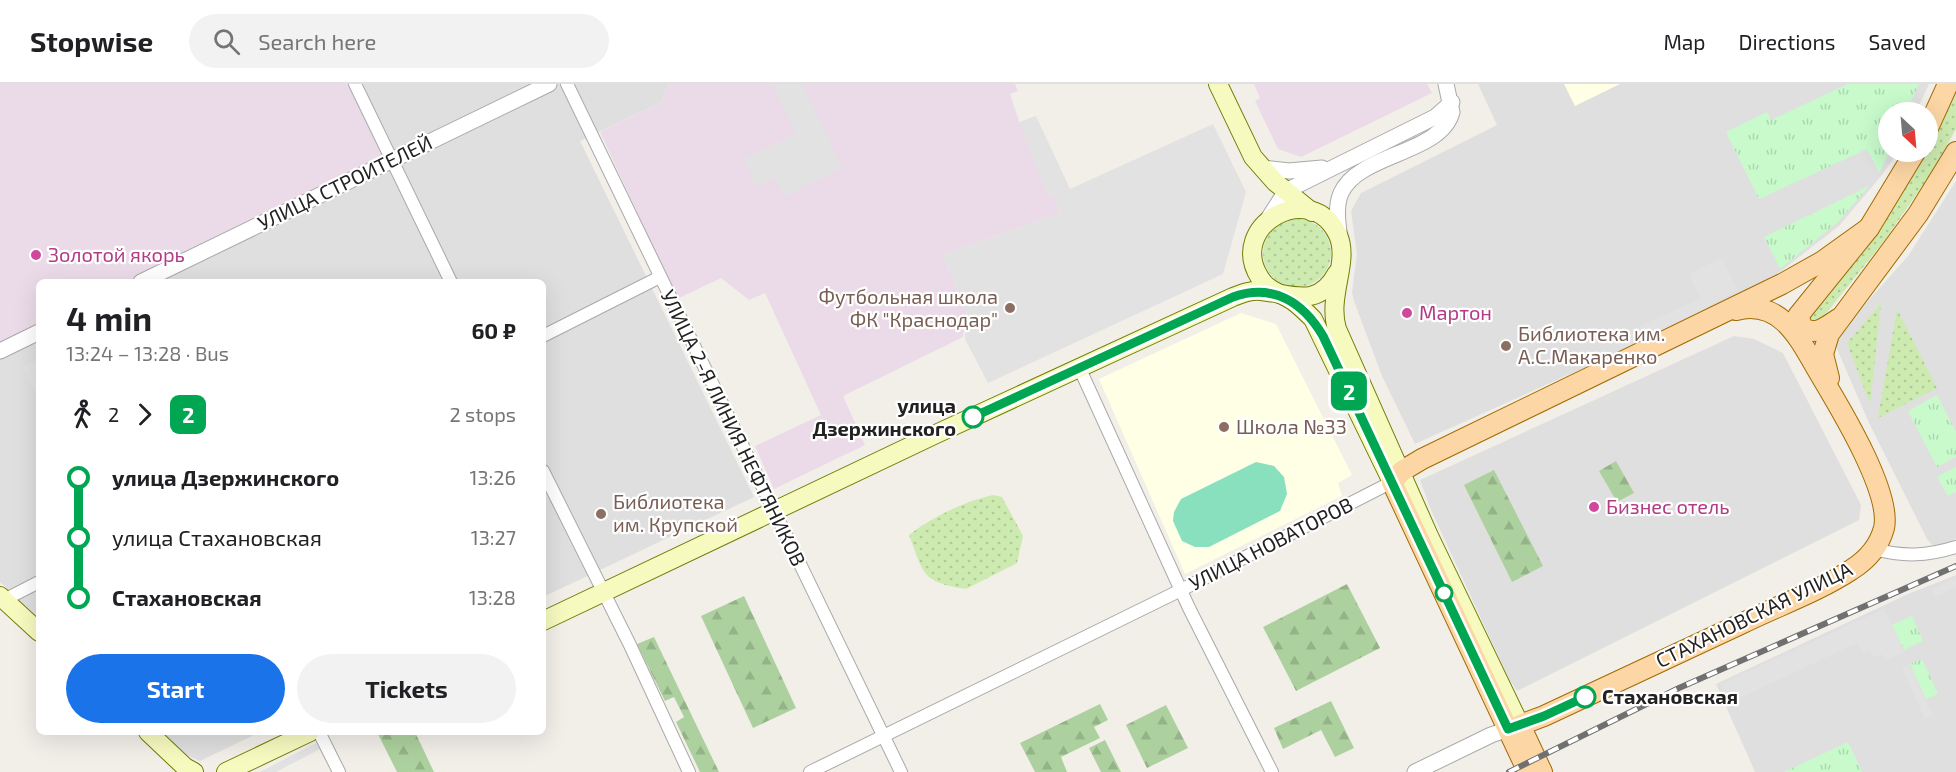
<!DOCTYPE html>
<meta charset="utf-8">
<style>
body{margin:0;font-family:"Exo 2",sans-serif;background:#f2f2f2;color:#202124;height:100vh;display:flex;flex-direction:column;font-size:22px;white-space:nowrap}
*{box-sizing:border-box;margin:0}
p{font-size:20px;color:#757577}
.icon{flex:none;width:33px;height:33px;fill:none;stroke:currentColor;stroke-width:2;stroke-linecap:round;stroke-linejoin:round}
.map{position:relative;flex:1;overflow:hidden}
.side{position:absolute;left:36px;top:195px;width:510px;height:456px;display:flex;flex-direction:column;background:#fff;border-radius:9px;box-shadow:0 6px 24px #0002}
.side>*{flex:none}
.badge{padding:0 12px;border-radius:9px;font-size:21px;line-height:39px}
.needle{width:39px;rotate:154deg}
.tools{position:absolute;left:1878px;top:18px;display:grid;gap:12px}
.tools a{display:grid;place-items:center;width:60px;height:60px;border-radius:50%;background:#fff;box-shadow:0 6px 24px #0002;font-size:30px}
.map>.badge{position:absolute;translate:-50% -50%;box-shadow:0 0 0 3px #fff}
.legs{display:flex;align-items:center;gap:9px;height:66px;padding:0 30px;font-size:20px}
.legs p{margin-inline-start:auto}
.summary{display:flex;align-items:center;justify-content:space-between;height:102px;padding:0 30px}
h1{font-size:33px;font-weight:700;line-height:45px}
.cta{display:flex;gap:12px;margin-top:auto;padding:12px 30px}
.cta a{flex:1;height:69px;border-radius:36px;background:#1a73e8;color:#fff;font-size:24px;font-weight:700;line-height:69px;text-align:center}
.cta a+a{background:#f2f2f2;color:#202124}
ul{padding:0 30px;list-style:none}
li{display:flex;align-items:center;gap:21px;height:60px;font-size:22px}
li i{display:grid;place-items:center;width:9px;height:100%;margin:0 8px;background:currentColor}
li i::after{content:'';width:15px;height:15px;margin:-8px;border:4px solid;border-radius:50%;background:#fff}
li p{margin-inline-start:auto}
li:first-child i{background:linear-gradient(#0000 50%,currentColor 0)}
li:last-child i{background:linear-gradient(currentColor 50%,#0000 0)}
header{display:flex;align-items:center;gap:36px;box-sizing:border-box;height:84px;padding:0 30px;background:#fff;border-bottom:2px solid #e0e0e0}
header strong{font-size:28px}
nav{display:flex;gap:33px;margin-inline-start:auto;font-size:21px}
.search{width:420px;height:54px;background:#f2f2f2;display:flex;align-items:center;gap:15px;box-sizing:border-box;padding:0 21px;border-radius:33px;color:#757577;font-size:22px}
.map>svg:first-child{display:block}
</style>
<header>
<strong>Stopwise</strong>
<div class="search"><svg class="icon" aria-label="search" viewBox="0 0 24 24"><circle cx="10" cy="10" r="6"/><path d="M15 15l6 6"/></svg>Search here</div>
<nav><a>Map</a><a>Directions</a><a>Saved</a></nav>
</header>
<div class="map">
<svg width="1956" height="688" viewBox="0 0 1956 688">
<defs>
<pattern id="grass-dots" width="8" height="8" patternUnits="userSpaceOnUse" patternTransform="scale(1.5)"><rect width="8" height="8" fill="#cdebb0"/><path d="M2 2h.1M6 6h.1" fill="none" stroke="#b0c997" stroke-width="1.8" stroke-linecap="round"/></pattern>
<pattern id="forest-firs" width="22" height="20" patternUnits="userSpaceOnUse" patternTransform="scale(1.5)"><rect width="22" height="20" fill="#add19e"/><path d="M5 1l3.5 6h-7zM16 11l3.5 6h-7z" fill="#95b388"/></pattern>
<pattern id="park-tufts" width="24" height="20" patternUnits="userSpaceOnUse" patternTransform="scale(1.5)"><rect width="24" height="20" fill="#c8facc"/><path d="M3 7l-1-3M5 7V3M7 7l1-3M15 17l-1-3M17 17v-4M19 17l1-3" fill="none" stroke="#acd6af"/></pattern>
</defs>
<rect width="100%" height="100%" fill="#f2efe9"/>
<g fill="#e0dfdf">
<path d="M360,0H668L662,18L580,57L754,413L543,513V198H153Z"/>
<path d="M1478,0H1929L1916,28H1888V68H1898L1882,91L1839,142L1777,190L1706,226L1620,252L1621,267L1415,360L1382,292L1354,217L1352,208L1357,170L1351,127L1361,109L1497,41Z"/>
<path d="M1956,97V455L1935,464L1927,455L1869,339L1835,260L1845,243L1908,172Z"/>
<path d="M1734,252L1754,255L1783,269L1861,421L1859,436L1517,607L1508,593L1431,426L1420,396Z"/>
<path d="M39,253V534L0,498V272Z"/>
<path d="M1956,491V688H1755L1716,600L1908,510Z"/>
<path d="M162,648H260L200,677L187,671Z"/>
</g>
<g fill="#ebdbe8">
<path d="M0,0H360L398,79L153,198H39V253L0,272Z"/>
<path d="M668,0H1015L1018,7L1010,10L1019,37L1048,112L1055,111L1060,129L942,171L967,225L963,253L843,312L865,361L774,405L755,362L821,331L765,209L749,216L721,194L677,215L600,48L662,18Z"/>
<path d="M1254,0H1427L1432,9L1301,73L1278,65L1255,17L1260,14Z"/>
</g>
<g fill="#ffffe5">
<path d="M1564,0H1620L1575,22Z"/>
<path d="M1241,229L1276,240L1352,391L1338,399L1342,412L1185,490L1099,295Z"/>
</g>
<g fill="url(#grass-dots)">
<path d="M1956,5V45L1932,88L1884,157L1817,241L1803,234C1863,162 1920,91 1956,5Z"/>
<circle cx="1297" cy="169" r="34"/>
<path d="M1881,219L1870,320L1847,259Z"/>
<path d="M1897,225L1937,304L1878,334Z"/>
<path d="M993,411L1002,413L1023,452L1017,479L966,505C920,498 924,489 909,451C932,433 965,417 993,411Z"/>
</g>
<g fill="url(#forest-firs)">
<path d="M1616,377L1634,409L1617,418L1599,387Z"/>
<path d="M1494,386L1543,482L1512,498L1464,401Z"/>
<path d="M1347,500L1380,564L1296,607L1263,543Z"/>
<path d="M744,512L796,624L753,644L701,532Z"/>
<path d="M654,553L719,688H700L676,638L684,633L674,613L665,617L637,560Z"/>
<path d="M1331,617L1354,664L1335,673L1321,646L1283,665L1274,644Z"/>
<path d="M1100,620L1108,636L1094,643L1100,654L1061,673L1067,688H1035L1020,659Z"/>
<path d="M1166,621L1188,664L1147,684L1126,641Z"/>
<path d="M377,648H415L434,688H397Z"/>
<path d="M1105,656L1121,688H1101L1089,664Z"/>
</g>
<g fill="url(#park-tufts)">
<path d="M1848,0H1919L1906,28H1888L1889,68L1879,89L1867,65L1759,115L1726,48L1767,28L1771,36Z"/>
<path d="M1869,102L1838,138L1780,185L1764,153Z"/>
<path d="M1937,311L1956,348V373L1937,383L1908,327Z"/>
<path d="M1956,383V408L1948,412L1937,393Z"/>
<path d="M1912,532L1923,557L1904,566L1892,541Z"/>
<path d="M1922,575L1938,610L1926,615L1910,580Z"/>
<path d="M1848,658L1862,688H1784Z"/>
</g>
<path fill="#88e0be" d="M1256,378L1274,382L1284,393L1287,410L1280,427L1209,463H1195L1182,457L1173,437L1174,428L1181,415Z"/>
<g fill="#e2e2e2">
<path d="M772,0H802L842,84L784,112L775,94L757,103L744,75L796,50Z"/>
<path d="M1036,32L1070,105L1213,40L1246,108L1223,190L988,299L965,255L967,225L942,171L1060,129L1055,111L1048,113L1019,38Z"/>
<path d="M1722,174L1738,207L1706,223L1712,236L1630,274L1621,267L1620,252L1700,214L1689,190Z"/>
<path d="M39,275V316L23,283Z"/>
<path d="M1956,494V503L1935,513L1932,505Z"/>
<path d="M1884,525L1904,568L1886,577L1882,570L1873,574L1870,567L1863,570L1857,559L1729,619L1720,600Z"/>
<path d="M1909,580L1933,631L1925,635L1902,584Z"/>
<path d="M316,659L320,665L276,688H260Z"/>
</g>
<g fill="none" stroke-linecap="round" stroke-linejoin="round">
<g stroke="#a9a9a9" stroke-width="14">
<g id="minor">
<path d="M355,0L451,198"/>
<path d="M567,0L901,688"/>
<path d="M543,252L660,193"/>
<path d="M1079,283L1189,524L1272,688"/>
<path d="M543,387L630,561L689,688"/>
<path d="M1874,465C1904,473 1927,472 1956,463"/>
<path d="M4,516L39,498"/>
<path d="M319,648L339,688"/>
<path d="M810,688L1181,506L1392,398"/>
</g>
</g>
<g stroke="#a9a9a9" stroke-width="17">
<g id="tertiary">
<path d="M1262,84L1289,87L1322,84"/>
<path d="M1266,138L1286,107L1435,33L1452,18"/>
<path d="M1340,155C1338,140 1335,123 1341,109C1359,69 1441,70 1452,28L1446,0"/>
<path d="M141,198L549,0"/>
<path d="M0,267L39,248"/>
<path d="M1415,688L1491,651L1517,642"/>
</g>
</g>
<g stroke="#707d05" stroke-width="20">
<g id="secondary">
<path d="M1218,0L1253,73L1275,98L1312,128"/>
<path d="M1392,398L1313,235C1307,229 1300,222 1293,217C1281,209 1268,207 1260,194C1226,141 1312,94 1338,151C1350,178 1327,212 1337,245L1429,452L1520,641"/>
<path d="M0,512L39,548"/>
<path d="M543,537L936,350L1233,213C1243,209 1251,206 1261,207C1292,210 1318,225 1337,189"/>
<path d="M148,648L185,683L194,688"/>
<path d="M226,688L310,648"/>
</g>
</g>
<g stroke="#a06b00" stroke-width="22">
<g id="primary">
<path d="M1928,44L1948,0"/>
<path d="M1838,235C1826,243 1816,252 1803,244L1798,232L1869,144L1915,68"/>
<path d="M1829,294L1823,270L1829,250L1918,130L1956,68"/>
<path d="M1528,688L1392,398L1402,387L1422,375L1782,200L1823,177L1869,144"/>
<path d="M1542,688L1520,641L1544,632C1611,600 1678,569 1745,538C1780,521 1819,507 1851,486C1867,476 1879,463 1884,444C1892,409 1840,324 1821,292C1801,259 1783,214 1736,226"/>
</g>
</g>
<use href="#minor" stroke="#fff" stroke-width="12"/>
<use href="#tertiary" stroke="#fff" stroke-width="15"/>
<use href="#secondary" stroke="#f7fabf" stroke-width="18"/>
<use href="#primary" stroke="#fcd6a4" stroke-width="20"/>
<g stroke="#707070" stroke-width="6">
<path id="rail" d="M1509,688L1679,604L1956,482"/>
</g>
<use href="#rail" stroke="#fff" stroke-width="4" stroke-dasharray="11" stroke-linecap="butt"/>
</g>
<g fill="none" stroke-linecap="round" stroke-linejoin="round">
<g stroke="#fff" stroke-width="14">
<path id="line-1" d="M973,333L1233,213C1273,199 1303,218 1323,252L1508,645L1544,632L1585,613"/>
</g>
<use href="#line-1" stroke="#00a651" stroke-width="9"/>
</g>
<g fill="#d1479c" stroke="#fff" stroke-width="2">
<circle cx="36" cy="171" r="6"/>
<circle cx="1407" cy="229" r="6"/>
<circle cx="1594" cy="423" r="6"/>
</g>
<g fill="#8d6e63" stroke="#fff" stroke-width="2">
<circle cx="1010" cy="224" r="6"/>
<circle cx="1506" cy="262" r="6"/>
<circle cx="1224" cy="343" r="6"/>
<circle cx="601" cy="430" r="6"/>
</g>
<g fill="#fff" stroke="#00a651" stroke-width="3">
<circle cx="973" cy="333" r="10"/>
<circle cx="1444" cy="509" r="8"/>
<circle cx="1585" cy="613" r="10"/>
</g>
<g text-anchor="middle" stroke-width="4.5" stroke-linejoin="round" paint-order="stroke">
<g font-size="20" fill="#222" stroke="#fff">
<text transform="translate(345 99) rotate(-26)" y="7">УЛИЦА СТРОИТЕЛЕЙ</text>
<text transform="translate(733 344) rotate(64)" y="7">УЛИЦА 2-Я ЛИНИЯ НЕФТЯНИКОВ</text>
<text transform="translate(1271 460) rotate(-27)" y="7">УЛИЦА НОВАТОРОВ</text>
<text transform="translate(1754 531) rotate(-26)" y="7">СТАХАНОВСКАЯ УЛИЦА</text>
</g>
<g font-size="20" fill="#b23c85" stroke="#fff" text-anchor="start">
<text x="48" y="178">Золотой якорь</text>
<text x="1419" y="236">Мартон</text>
<text x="1606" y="430">Бизнес отель</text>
</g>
<g font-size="20" fill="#785e54" stroke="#fff" text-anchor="start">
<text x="998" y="220" text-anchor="end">Футбольная школа<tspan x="998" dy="23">ФК "Краснодар"</tspan></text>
<text x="1518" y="257">Библиотека им.<tspan x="1518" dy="23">А.С.Макаренко</tspan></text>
<text x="1236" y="350">Школа №33</text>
<text x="613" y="425">Библиотека<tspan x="613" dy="23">им. Крупской</tspan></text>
</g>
<g font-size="20" font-weight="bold" fill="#222" stroke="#fff" text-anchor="end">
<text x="956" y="329">улица<tspan x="956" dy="23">Дзержинского</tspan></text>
<text x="1602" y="620" text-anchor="start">Стахановская</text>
</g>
</g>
</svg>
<div class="tools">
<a><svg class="needle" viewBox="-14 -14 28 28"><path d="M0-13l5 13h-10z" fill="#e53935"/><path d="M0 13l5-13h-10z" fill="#757577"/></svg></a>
</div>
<b class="badge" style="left:1349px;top:307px;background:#00a651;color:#fff">2</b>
<section class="side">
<div class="summary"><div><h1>4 min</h1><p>13:24 – 13:28 · Bus</p></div><b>60 ₽</b></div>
<div class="legs"><svg class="icon" aria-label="walk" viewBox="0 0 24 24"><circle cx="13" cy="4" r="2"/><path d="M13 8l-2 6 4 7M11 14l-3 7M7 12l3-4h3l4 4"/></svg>2<svg class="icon" aria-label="forward" viewBox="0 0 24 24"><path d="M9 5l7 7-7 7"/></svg><b class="badge" style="background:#00a651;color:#fff">2</b><p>2 stops</p></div>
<ul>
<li><i style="color:#00a651"></i><b>улица Дзержинского</b><p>13:26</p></li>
<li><i style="color:#00a651"></i><span>улица Стахановская</span><p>13:27</p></li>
<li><i style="color:#00a651"></i><b>Стахановская</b><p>13:28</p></li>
</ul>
<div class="cta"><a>Start</a><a>Tickets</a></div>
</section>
</div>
